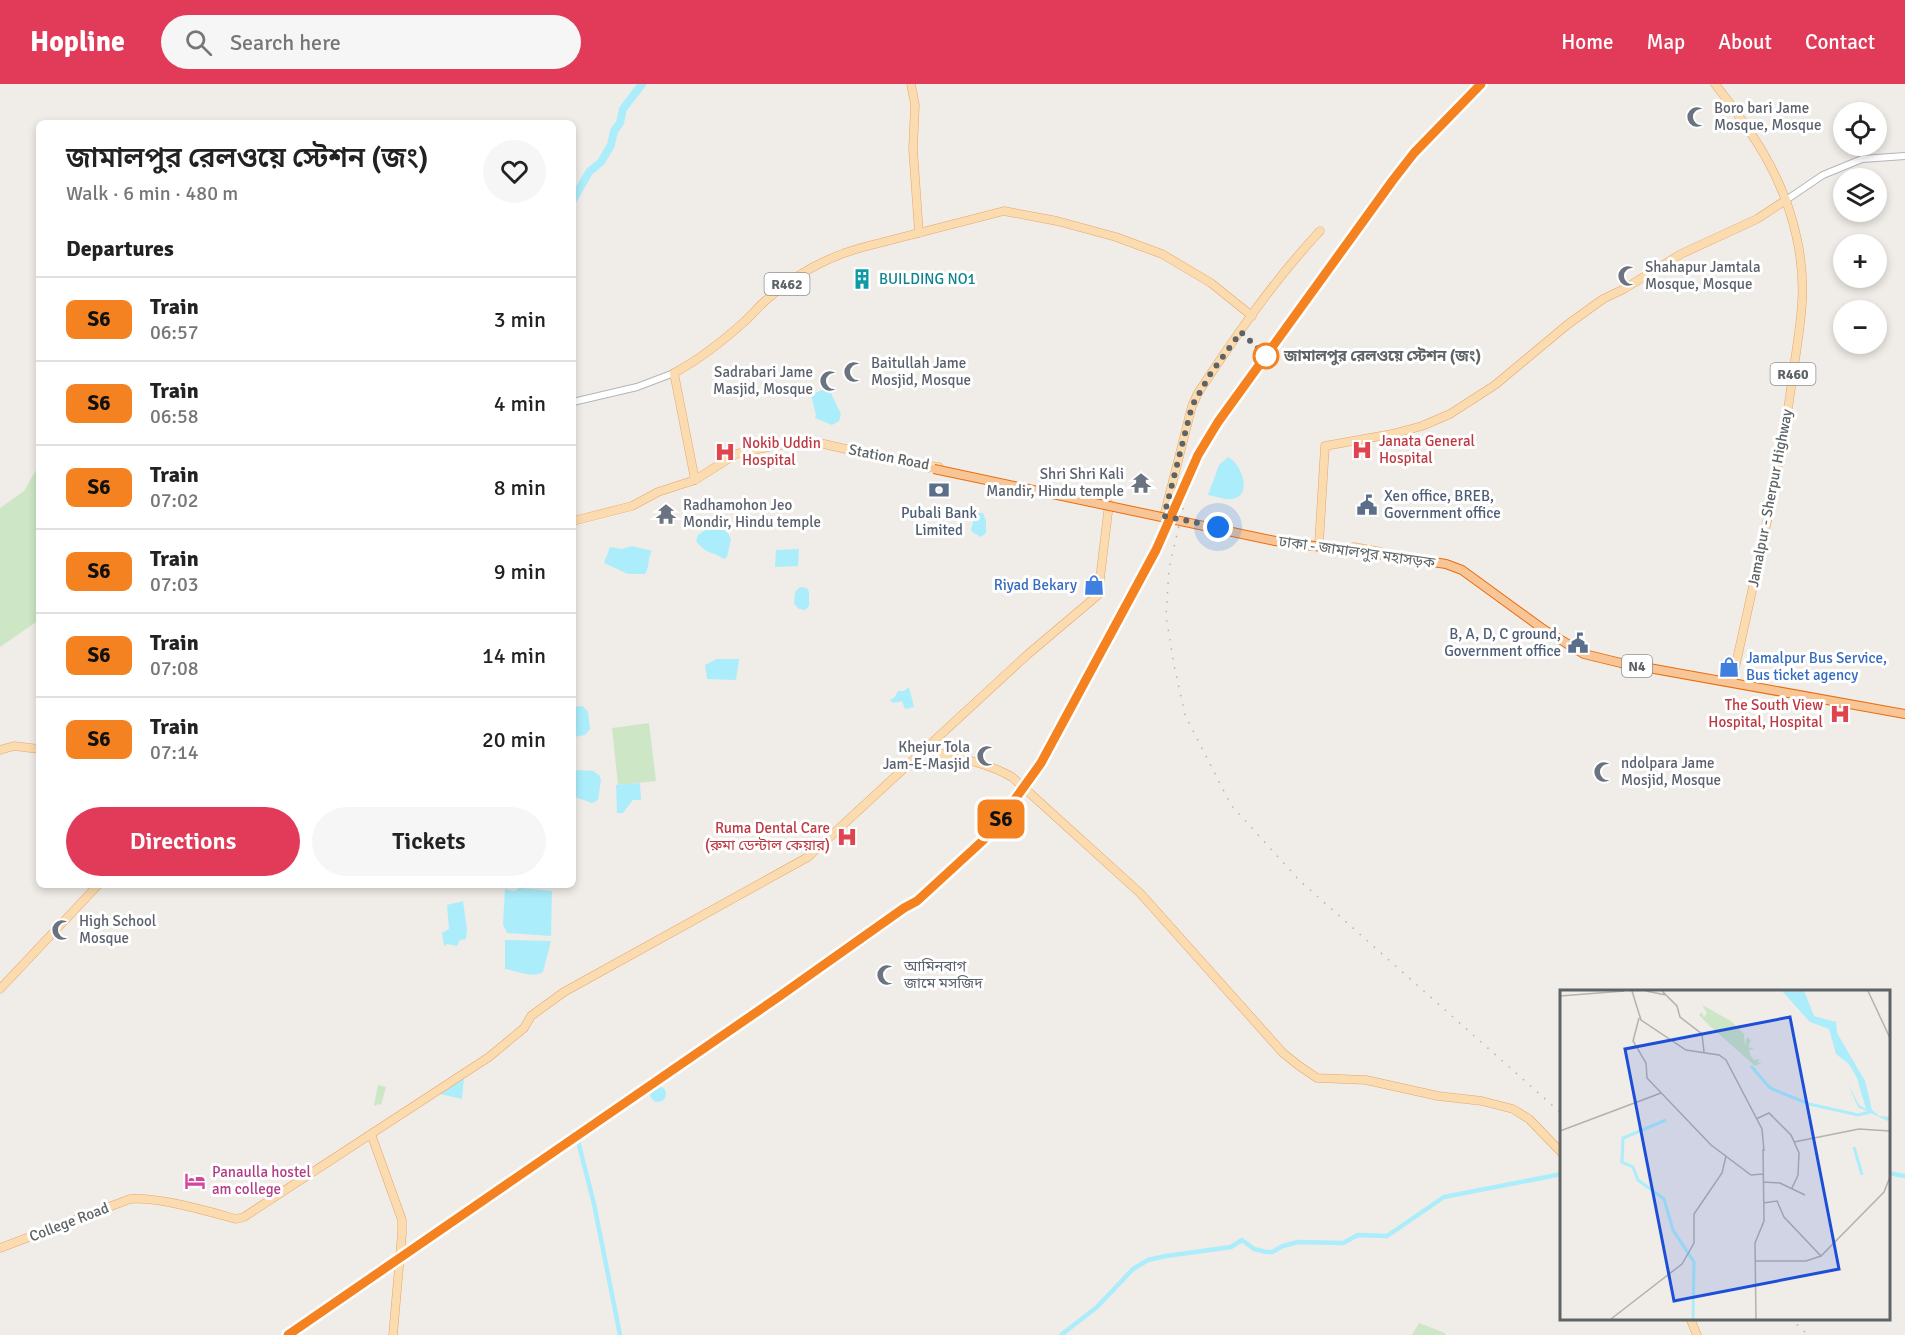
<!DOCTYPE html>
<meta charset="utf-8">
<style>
body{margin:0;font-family:Signika,"Noto Sans Bengali",sans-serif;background:#f6f6f6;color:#222;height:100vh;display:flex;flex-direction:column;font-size:22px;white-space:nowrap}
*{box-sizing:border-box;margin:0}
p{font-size:20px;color:#767676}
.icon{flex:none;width:33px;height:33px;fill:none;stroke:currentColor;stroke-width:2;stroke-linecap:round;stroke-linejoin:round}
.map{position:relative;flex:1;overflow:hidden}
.drawer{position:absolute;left:36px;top:36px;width:540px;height:768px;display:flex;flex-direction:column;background:#fff;border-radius:9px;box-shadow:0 3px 9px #0003}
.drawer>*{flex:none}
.badge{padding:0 12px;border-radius:9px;font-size:21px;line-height:39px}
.controls{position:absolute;left:1833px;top:18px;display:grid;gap:12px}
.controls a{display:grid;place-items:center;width:54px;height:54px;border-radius:50%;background:#fff;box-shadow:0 3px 9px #0003;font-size:30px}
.you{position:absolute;width:30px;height:30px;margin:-15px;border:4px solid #fff;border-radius:50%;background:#1a73e8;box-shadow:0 0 0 9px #1a73e833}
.map>.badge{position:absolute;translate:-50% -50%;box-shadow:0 0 0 3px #fff}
h2{padding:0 30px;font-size:22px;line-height:54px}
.round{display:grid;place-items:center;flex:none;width:63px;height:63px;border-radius:32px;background:#f6f6f6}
.summary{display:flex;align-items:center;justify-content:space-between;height:102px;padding:0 30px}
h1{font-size:28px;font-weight:600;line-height:45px}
.button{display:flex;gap:12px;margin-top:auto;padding:12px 30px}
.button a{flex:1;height:69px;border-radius:36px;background:#e23b59;color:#fff;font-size:24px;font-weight:600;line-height:69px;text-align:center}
.button a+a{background:#f6f6f6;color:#222}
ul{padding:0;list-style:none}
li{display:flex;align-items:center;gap:18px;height:84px;padding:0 30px;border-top:2px solid #e0e0e0}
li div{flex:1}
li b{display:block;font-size:22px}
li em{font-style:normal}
li .badge{min-width:66px;font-weight:700;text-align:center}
header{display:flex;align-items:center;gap:36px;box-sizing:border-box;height:84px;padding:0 30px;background:#e23b59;color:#fff}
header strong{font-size:28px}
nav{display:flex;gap:33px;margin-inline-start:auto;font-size:21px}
.search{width:420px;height:54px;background:#f6f6f6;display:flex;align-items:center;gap:15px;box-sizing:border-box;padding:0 21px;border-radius:33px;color:#767676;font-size:22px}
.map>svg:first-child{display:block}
</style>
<header>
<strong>Hopline</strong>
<div class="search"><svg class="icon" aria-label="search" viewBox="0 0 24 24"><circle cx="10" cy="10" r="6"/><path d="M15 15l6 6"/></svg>Search here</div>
<nav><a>Home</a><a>Map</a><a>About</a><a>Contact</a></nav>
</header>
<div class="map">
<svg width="1905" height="1251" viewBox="0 0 1905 1251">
<rect width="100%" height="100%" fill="#f0ece7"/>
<g fill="#cde6c5">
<path d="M39,381V536L0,563V424L24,407Z"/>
<path d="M649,639L656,697L618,701L612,644Z"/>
<path d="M378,1001L386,1003L381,1021L377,1020L376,1022L374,1021Z"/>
<path d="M1419,1239L1445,1249V1251H1412Z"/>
</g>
<g fill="#acedfb">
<path d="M828,303L841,330L839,337L832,341L815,334L816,331L811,311Z"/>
<path d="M1228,373C1241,379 1254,412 1232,415C1225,416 1215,412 1208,411L1219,381Z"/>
<path d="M976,429H983L986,437V449L981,453L972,448L971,445Z"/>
<path d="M716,443L726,445L731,455L727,473L724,475C712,467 707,471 696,457L698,451L707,445Z"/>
<path d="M632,462L652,467C647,475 650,482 645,490H628L604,479L610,463L622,465Z"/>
<path d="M799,465L798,482L775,483L776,466Z"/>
<path d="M800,503L807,504L809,508V522L805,526L799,525L794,520L795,508Z"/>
<path d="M717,575H739L736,596L707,595L705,581Z"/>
<path d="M909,603L914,623L905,625L902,617L893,619L890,616L895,613L898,607H904Z"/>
<path d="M583,622L588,628L590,645L585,651L574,653L573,623Z"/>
<path d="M577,686L593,687L599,691L601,696L598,716L592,719L575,713L573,693Z"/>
<path d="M640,699L641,716H633L623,729H617L616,701Z"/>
<path d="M520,804L552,807L551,852L507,849L503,840L505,805L514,807Z"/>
<path d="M463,817L467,846L466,855L460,856L457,862L447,860L444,862L442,849L449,845L447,821Z"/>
<path d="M505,856L551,857L543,888C532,895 516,886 505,885Z"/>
<path d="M464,993L462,1015L440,1010Z"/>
<circle cx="658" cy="1010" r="8"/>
</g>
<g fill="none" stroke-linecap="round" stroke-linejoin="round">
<g stroke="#acedfb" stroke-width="4.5">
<path d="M577,1053L594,1120L620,1251"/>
<path d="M1888,1089L1905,1092"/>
<path d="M1061,1251L1097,1223L1133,1185L1148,1176L1166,1172L1231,1163L1242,1156L1254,1165L1266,1168H1272L1283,1162L1298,1158L1343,1159L1358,1151L1387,1152L1444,1113L1562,1090"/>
</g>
<path stroke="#acedfb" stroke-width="8" d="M573,116L589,88L601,78L611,61L614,47L620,39L623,25L642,0"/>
<g stroke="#b2b6b8" stroke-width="8">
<g id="minor">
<path d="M1786,116L1823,91L1862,75L1905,72"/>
<path d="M573,318L637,303L674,289"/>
</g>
</g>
<g stroke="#eba364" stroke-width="9">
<g id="major">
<path d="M911,0L915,21L913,65L919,149"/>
<path d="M1715,0C1753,49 1784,93 1797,155C1808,206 1800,240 1793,290C1779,394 1754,496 1732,598"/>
<path d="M695,396L674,289C700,275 723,257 745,237C752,231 757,224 764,218C792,193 824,174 860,164L1004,127L1057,137L1116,153L1162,170L1211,199L1252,232"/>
<path d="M1164,432L1192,322L1198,309C1235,253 1274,196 1320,147"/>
<path d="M573,437L632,422L658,408L695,396L736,370L777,361L824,360L928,384L931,382L939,383"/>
<path d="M1319,459L1325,362L1392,350L1422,342L1450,330L1495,301L1567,241L1603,215L1624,205L1681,170L1757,135L1786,116"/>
<path d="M1354,463L1381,468"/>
<path d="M0,666L14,662L39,665"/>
<path d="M925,666C954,673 986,678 1012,693L1140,809L1283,969L1298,981L1317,994L1366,996L1438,1012L1482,1017L1513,1025L1529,1035L1562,1069"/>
<path d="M0,905L98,801"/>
<path d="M371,1050L402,1136V1149L393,1251"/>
<path d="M0,1164L130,1115C160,1113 207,1127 236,1135L244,1133L489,973L524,944L531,932L564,908L808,773L1027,571L1098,511L1109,420"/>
<path d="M1690,1234L1697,1251"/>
</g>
</g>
<g stroke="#ec6c0b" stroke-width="10">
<path id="highway" d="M1394,472L1446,480L1462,486L1543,545L1584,570L1621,579L1905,630"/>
</g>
<use href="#minor" stroke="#fff" stroke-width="6"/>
<use href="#major" stroke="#fbdcb0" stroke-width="8"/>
<use href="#highway" stroke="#f8c696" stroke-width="8"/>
<g stroke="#b3b4b4" stroke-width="1.5" stroke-dasharray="1.5 8" stroke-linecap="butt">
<path d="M1183,424L1169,485L1166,532L1174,581L1185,631L1231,721L1299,796L1562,1030"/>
<path d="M1790,1234L1808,1251"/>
<path d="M288,1251L777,914L904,824L917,817L990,750L1041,679L1156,466L1198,371L1218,338L1382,110L1415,69L1481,0"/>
</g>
<g stroke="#ec6c0b" stroke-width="10" stroke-linecap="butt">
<path id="highway-bridge" d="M934,385L1275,457L1394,472"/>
</g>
<use href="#highway-bridge" stroke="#f8c696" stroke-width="8"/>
</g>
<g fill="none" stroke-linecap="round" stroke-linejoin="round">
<g stroke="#fff" stroke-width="14">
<path id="line" d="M288,1251L777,914L904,824L917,817L990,750L1041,679L1156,466L1198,371L1218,338L1393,96L1414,69L1481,0"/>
</g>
<use href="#line" stroke="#f58220" stroke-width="9"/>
<path stroke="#5e6466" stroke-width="6" stroke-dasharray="0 10.8" d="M1218,443L1164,432L1192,322L1211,289L1241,248L1266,272"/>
</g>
<defs>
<g id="mosque-bare" transform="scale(1.62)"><path d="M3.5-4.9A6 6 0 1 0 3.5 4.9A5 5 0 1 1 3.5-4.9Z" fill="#6b7280" stroke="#fff" stroke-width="2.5" paint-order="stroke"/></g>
<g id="building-bare" transform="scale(1.62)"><path d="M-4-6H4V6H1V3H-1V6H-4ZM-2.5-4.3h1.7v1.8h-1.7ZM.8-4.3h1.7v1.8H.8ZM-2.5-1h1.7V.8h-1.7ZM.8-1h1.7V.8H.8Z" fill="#0f9aa8" stroke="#fff" stroke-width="2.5" paint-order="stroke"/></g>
<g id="hospital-bare" transform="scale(1.62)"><path d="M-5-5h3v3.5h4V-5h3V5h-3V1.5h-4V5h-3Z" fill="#e0444e" stroke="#fff" stroke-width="2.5" paint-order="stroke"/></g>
<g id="temple-bare" transform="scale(1.62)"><path d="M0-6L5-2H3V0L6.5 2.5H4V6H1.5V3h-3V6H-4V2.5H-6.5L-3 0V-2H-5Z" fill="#6b7280" stroke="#fff" stroke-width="2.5" paint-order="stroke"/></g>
<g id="bank-bare" transform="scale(1.62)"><path d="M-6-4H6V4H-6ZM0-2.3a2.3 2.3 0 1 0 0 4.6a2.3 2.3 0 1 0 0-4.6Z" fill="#5c6f8a" stroke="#fff" stroke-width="2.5" paint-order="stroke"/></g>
<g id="civic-bare" transform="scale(1.62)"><path d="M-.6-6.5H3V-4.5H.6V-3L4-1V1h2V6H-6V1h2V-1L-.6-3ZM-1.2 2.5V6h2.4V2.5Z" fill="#5c6f8a" stroke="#fff" stroke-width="2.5" paint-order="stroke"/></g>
<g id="shop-bare" transform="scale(1.62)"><path d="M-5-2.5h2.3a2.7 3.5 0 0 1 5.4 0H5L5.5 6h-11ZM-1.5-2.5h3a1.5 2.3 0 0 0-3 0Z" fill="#3f7fe0" stroke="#fff" stroke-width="2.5" paint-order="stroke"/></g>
<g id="hotel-bare" transform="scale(1.62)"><path d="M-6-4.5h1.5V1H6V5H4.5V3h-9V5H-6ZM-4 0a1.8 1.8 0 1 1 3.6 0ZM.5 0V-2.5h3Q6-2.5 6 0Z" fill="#d1479c" stroke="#fff" stroke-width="2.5" paint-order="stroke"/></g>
</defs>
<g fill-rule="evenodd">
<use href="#mosque-bare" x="1697" y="33"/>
<use href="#mosque-bare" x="1628" y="192"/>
<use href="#building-bare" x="862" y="195"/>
<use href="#mosque-bare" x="854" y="288"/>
<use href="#mosque-bare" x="830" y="297"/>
<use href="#hospital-bare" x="1362" y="366"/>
<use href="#hospital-bare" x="725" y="368"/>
<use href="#temple-bare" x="1141" y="399"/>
<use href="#bank-bare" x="939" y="406"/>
<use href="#civic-bare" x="1367" y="421"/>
<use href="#temple-bare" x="666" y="430"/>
<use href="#shop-bare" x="1094" y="501"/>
<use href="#civic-bare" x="1578" y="559"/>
<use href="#shop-bare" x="1729" y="583"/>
<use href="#hospital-bare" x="1840" y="630"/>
<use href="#mosque-bare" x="987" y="672"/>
<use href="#mosque-bare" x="1604" y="688"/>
<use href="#hospital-bare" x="847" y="753"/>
<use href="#mosque-bare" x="62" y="846"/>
<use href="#mosque-bare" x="887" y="891"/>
<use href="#hotel-bare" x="195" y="1097"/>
</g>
<circle fill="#fff" stroke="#f58220" stroke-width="3" cx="1266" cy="272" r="12"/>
<g text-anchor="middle" stroke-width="6" stroke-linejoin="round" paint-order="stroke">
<g fill="#fff" stroke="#8e9294" stroke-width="1.5">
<rect x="764.5" y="189" width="45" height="22" rx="4.5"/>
<rect x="1770.5" y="279" width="45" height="22" rx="4.5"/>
<rect x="1622" y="571" width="30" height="22" rx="4.5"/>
</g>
<g font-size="14" font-weight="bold" fill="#5e6466">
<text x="787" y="205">R462</text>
<text x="1793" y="295">R460</text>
<text x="1637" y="587">N4</text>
</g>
<g font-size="15" fill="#5b616d" stroke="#fff" text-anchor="start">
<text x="1714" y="29">Boro bari Jame<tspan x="1714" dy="17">Mosque, Mosque</tspan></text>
<text x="1645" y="188">Shahapur Jamtala<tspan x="1645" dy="17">Mosque, Mosque</tspan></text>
<text x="871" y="284">Baitullah Jame<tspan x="871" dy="17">Mosjid, Mosque</tspan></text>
<text x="813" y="293" text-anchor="end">Sadrabari Jame<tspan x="813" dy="17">Masjid, Mosque</tspan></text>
<text x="1124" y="395" text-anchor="end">Shri Shri Kali<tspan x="1124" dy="17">Mandir, Hindu temple</tspan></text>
<text x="683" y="426">Radhamohon Jeo<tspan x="683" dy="17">Mondir, Hindu temple</tspan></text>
<text x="970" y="668" text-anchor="end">Khejur Tola<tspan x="970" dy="17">Jam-E-Masjid</tspan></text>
<text x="1621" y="684">ndolpara Jame<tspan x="1621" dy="17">Mosjid, Mosque</tspan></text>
<text x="79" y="842">High School<tspan x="79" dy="17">Mosque</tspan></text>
<text x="904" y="887">আমিনবাগ<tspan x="904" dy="17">জামে মসজিদ</tspan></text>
</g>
<g font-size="15" fill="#0d838f" stroke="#fff" text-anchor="start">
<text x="879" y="200">BUILDING NO1</text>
</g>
<g font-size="15" font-weight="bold" fill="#5e6466" stroke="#fff" text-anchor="start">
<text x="1284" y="277">জামালপুর রেলওয়ে স্টেশন (জং)</text>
</g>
<g font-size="15" fill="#be3a42" stroke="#fff" text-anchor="start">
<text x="1379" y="362">Janata General<tspan x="1379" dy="17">Hospital</tspan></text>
<text x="742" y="364">Nokib Uddin<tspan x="742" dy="17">Hospital</tspan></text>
<text x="1823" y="626" text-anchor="end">The South View<tspan x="1823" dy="17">Hospital, Hospital</tspan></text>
<text x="830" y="749" text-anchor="end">Ruma Dental Care<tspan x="830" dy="17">(রুমা ডেন্টাল কেয়ার)</tspan></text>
</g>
<g font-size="15" fill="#5e6466" stroke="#fff">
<text transform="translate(889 373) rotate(11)" y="5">Station Road</text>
<text transform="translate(1770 414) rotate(-79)" y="5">Jamalpur - Sherpur Highway</text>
<text transform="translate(1357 468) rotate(8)" y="5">ঢাকা - জামালপুর মহাসড়ক</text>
<text transform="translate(69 1138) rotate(-21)" y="5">College Road</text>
</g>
<g font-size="15" fill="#4e5e75" stroke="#fff" text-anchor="start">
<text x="1384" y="417">Xen office, BREB,<tspan x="1384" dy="17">Government office</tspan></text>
<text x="939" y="434" text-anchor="middle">Pubali Bank<tspan x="939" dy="17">Limited</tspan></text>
<text x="1561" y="555" text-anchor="end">B, A, D, C ground,<tspan x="1561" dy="17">Government office</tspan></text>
</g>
<g font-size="15" fill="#366cbe" stroke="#fff" text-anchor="end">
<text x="1077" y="506">Riyad Bekary</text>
<text x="1746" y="579" text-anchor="start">Jamalpur Bus Service,<tspan x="1746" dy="17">Bus ticket agency</tspan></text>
</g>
<g font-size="15" fill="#b23c85" stroke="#fff" text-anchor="start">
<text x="212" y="1093">Panaulla hostel<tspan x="212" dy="17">am college</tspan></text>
</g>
</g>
<g transform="translate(1560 906)">
<rect width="330" height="330" fill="#f0ece7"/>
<path d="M142,15L171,31L184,44L185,56L187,47L191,50L188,57L195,59L189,60L190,65L194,70L200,69L197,73L203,72L195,76L151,37L139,25L142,22L144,27L147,23Z" fill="#cde6c5"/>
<path d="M222,1H244L254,26L276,32L277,43L305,91L312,120L319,126L330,127V132L298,117L288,94L299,115L306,119L297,88L289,74L276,64L269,39L250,32Z" fill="#acedfb"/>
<path fill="none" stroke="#acedfb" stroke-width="3" d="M191,76L210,98L249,114L298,125L310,122M106,130L63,148L62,172L73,177L78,190L104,209L113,240L134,272L133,329M294,157L302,185"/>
<path fill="none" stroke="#b2b2af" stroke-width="1.5" d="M72,1L81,30L126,60L159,65L166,70L202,139L204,161M86,1L106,5M102,1L117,16L120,27L142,44L144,62M308,1L330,48M0,6L64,1M79,28L73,51L86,73L87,88L151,155L191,185L203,184M196,129L209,123L231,145L239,163L238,185L232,198M0,141L101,103M234,152L299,139L330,141M203,192L220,193L245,205M203,213L217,211L224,227L261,266M196,271H246L261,266L324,202L330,187M51,329L122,274L134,253V224L162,183L166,166M196,329L195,253L204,231L203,159"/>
<path fill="#1d4ed8" fill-opacity="0.15" stroke="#1d4ed8" stroke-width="3" d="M230,27L279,279L114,311L65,59Z"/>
<rect width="330" height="330" fill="none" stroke="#5e6466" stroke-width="3"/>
</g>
</svg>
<div class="controls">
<a><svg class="icon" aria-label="locate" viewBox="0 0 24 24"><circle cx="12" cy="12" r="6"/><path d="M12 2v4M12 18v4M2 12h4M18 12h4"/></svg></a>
<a><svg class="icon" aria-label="layers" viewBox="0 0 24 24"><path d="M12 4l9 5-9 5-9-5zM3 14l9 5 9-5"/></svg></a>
<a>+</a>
<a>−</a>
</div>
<div class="you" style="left:1218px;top:443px"></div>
<b class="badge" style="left:1001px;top:735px;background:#f58220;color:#111">S6</b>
<section class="drawer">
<div class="summary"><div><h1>জামালপুর রেলওয়ে স্টেশন (জং)</h1><p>Walk · 6 min · 480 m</p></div><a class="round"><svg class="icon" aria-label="heart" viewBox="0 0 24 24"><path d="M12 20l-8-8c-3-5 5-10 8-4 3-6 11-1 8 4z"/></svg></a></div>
<h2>Departures</h2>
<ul>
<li><span class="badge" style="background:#f58220;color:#111">S6</span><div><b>Train</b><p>06:57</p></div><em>3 min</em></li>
<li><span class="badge" style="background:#f58220;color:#111">S6</span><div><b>Train</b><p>06:58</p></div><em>4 min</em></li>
<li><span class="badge" style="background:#f58220;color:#111">S6</span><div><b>Train</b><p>07:02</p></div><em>8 min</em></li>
<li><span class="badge" style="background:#f58220;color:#111">S6</span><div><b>Train</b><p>07:03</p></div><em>9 min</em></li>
<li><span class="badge" style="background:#f58220;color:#111">S6</span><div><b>Train</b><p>07:08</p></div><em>14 min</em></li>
<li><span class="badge" style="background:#f58220;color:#111">S6</span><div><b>Train</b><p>07:14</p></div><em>20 min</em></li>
</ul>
<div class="button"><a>Directions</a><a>Tickets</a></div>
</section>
</div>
